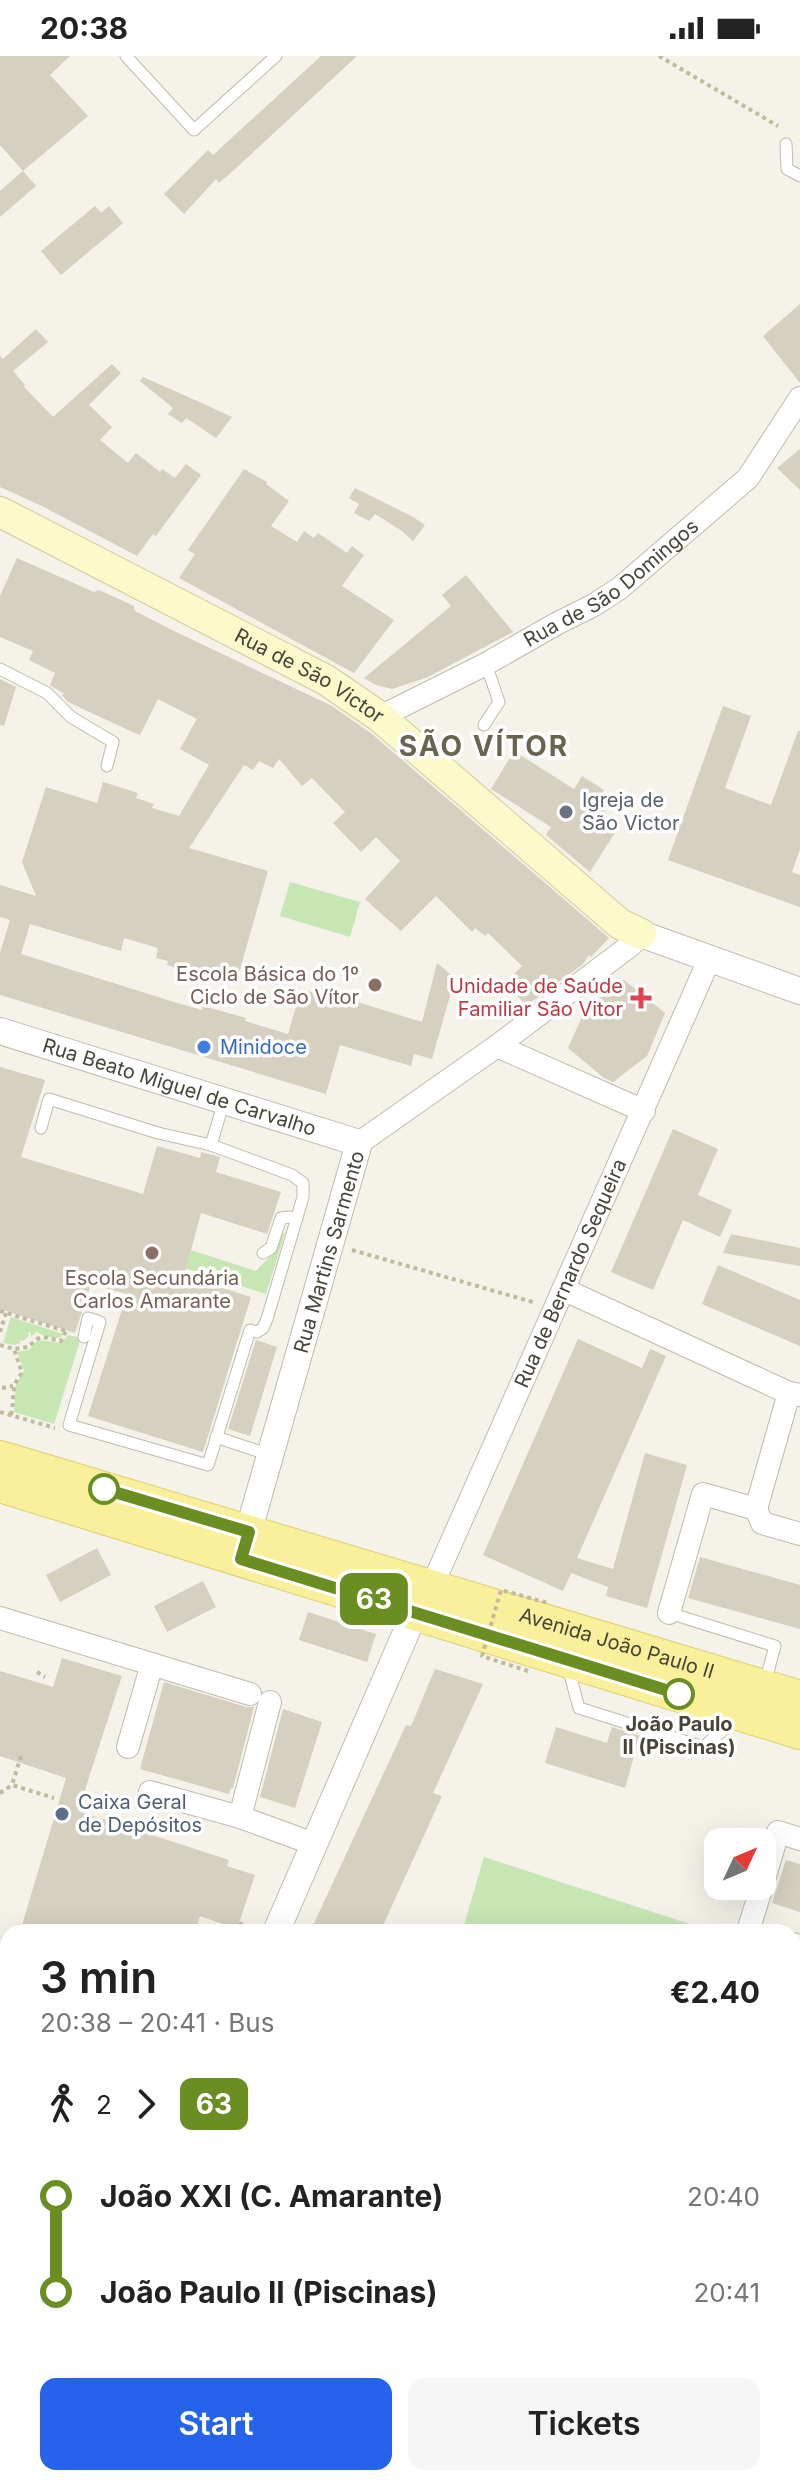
<!DOCTYPE html>
<meta charset="utf-8">
<style>
body{margin:0;font-family:Inter,sans-serif;background:#f6f6f6;color:#222;height:100vh;display:flex;flex-direction:column;font-size:30px;white-space:nowrap}
*{box-sizing:border-box;margin:0}
p{font-size:26px;color:#767676}
.icon{flex:none;width:44px;height:44px;fill:none;stroke:currentColor;stroke-width:2;stroke-linecap:round;stroke-linejoin:round}
.map{position:relative;flex:1;overflow:hidden}
.panel{position:absolute;left:0px;top:1868px;width:800px;height:562px;display:flex;flex-direction:column;background:#fff;border-radius:24px 24px 0 0;box-shadow:0 8px 32px #0002}
.panel>*{flex:none}
.badge{padding:0 16px;border-radius:12px;font-size:28px;line-height:52px}
.needle{width:52px;rotate:46deg}
.controls{position:absolute;left:704px;top:1772px;display:grid;gap:16px}
.controls a{display:grid;place-items:center;width:72px;height:72px;border-radius:16px;background:#fff;box-shadow:0 8px 32px #0002;font-size:40px}
.map>.badge{position:absolute;translate:-50% -50%;box-shadow:0 0 0 4px #fff}
.legs{display:flex;align-items:center;gap:12px;height:88px;padding:0 40px;font-size:26px}
.legs p{margin-inline-start:auto}
.overview{display:flex;align-items:center;justify-content:space-between;height:136px;padding:0 40px}
h1{font-size:44px;font-weight:600;line-height:60px}
.button{display:flex;gap:16px;margin-top:auto;padding:16px 40px}
.button a{flex:1;height:92px;border-radius:16px;background:#2563eb;color:#fff;font-size:32px;font-weight:600;line-height:92px;text-align:center}
.button a+a{background:#f6f6f6;color:#222}
ul{padding:0 40px;list-style:none}
li{display:flex;align-items:center;gap:28px;height:96px;font-size:30px}
li i{display:grid;place-items:center;width:12px;height:100%;margin:0 10px;background:currentColor}
li i::after{content:'';width:20px;height:20px;margin:-10px;border:6px solid;border-radius:50%;background:#fff}
li p{margin-inline-start:auto}
li:first-child i{background:linear-gradient(#0000 50%,currentColor 0)}
li:last-child i{background:linear-gradient(currentColor 50%,#0000 0)}
.status{display:flex;justify-content:space-between;align-items:center;height:56px;padding:0 40px;background:#fff;direction:ltr}
.status svg{height:22px;fill:currentColor}
.map>svg:first-child{display:block}
</style>
<div class="status"><b>20:38</b><svg viewBox="0 0 49 12"><path d="M0 12V9h3v3zM5 12V6h3v6zM10 12V3h3v9zM15 12V0h3v12zM26 1h20v11H26zM47 4h2v5h-2z"/></svg></div>
<div class="map">
<svg width="800" height="2429" viewBox="0 0 800 2429">
<rect width="100%" height="100%" fill="#f4f2e9"/>
<g fill="#c6e6b4">
<path d="M290,826L360,846L350,881L280,860Z"/>
<path d="M285,1177L266,1238L138,1197L144,1179L256,1215L271,1199L280,1179Z"/>
<path d="M11,1261L63,1278L61,1281C54,1284 40,1279 36,1275L35,1278L31,1280L30,1276L28,1277L29,1280L23,1285L19,1284L21,1287L14,1289L3,1287Z"/>
<path d="M68,1279L81,1282L54,1368L14,1356L16,1328L24,1314L17,1296L29,1294L38,1284L61,1287Z"/>
<path d="M484,1801L705,1873L704,1876H462Z"/>
<path d="M0,2042L8,2044V2153L0,2151V2095L8,2068L0,2065Z"/>
</g>
<g fill="#d5d0bf">
<path d="M0,0H70L50,19L88,60L23,115L0,89Z"/>
<path d="M321,0H357L234,114L219,127L216,123L184,158L164,138L208,94L213,99Z"/>
<path d="M23,115L36,130L0,161V135Z"/>
<path d="M95,150L101,157L109,150L123,167L61,219L41,195Z"/>
<path d="M800,248V327L763,280Z"/>
<path d="M36,273L48,286L13,315L25,329L24,331L53,361L112,308L121,317L89,349L112,371L100,384L128,407L136,397L160,416L162,413L175,422L186,408L201,419L156,480L153,478L137,500L42,450L0,431V300L3,303Z"/>
<path d="M143,321L204,348L232,361L216,382L186,362L182,367L168,358L173,352L140,325Z"/>
<path d="M800,393V434L777,412Z"/>
<path d="M244,413L267,426L266,428L289,445L271,470L297,486L304,475L314,482L318,477L347,497L352,490L364,499L342,530L394,564L354,617L179,522L195,498L188,494Z"/>
<path d="M355,432L413,461L425,469L413,485L402,475L375,458L369,465L354,457L359,448L349,442Z"/>
<path d="M17,502L94,536L99,534L134,550L135,555L174,575L332,650L372,678L609,882L591,901L589,899L583,908L526,950L517,939L522,935L511,921L522,910L488,877L485,880L475,872L472,876L436,840L401,875L377,854L365,843L400,805L376,781L361,796L333,767L345,756L312,722L302,730L279,703L273,712L259,705L253,714L244,709L189,792L268,815L237,924L184,909L182,914L167,909L168,905L156,902L158,892L124,882L121,895L30,868L21,898L174,946L202,954L203,950L246,962L245,965L288,978L298,944L305,946L308,935L337,944L338,940L422,966L437,907L455,922L432,1003L414,998L411,1010L340,989L326,1038L0,939V897L10,864L0,861V829L36,840L22,806L46,731L97,747L103,726L138,737L136,742L154,748L152,752L179,760L209,709L180,693L197,663L158,643L140,679L128,674L68,646L62,639L64,638L50,629L55,617L29,604L33,595L0,581V540Z"/>
<path d="M466,519L513,576L428,621L392,633L376,629L364,622L451,550L442,539Z"/>
<path d="M0,623L16,631L4,670L0,669Z"/>
<path d="M723,650L751,660L725,732L771,749L798,675H800V793L792,816L800,819V851L668,804Z"/>
<path d="M514,695L574,733L582,720L604,734L596,748L606,754L603,758L614,765L610,771L616,775L590,816L546,779L551,771L491,733Z"/>
<path d="M624,924L665,957L647,1000L613,1026L604,1022L568,992L585,954Z"/>
<path d="M0,1011L45,1024L21,1101L143,1138L157,1090L200,1102L201,1096L220,1101L216,1116L281,1136L267,1178L201,1157L184,1220L251,1241L203,1396L88,1360L127,1238L91,1228L75,1277L0,1253Z"/>
<path d="M673,1073L718,1093L698,1139L732,1154L720,1181L683,1164L653,1234L611,1216Z"/>
<path d="M731,1178L800,1192V1210L723,1197Z"/>
<path d="M718,1209L800,1244V1290L702,1248Z"/>
<path d="M578,1283L642,1312L650,1293L666,1300L577,1502L613,1513L645,1397L687,1409L647,1552L606,1540L608,1531L571,1517L563,1535L483,1499Z"/>
<path d="M256,1284L277,1291L250,1380L228,1373Z"/>
<path d="M97,1492L111,1519L60,1546L46,1519Z"/>
<path d="M700,1501L800,1529V1573L688,1542Z"/>
<path d="M203,1525L216,1551L167,1576L154,1550Z"/>
<path d="M308,1556L376,1578L367,1606L299,1584Z"/>
<path d="M62,1602L122,1620L78,1755L229,1804L227,1810L255,1819L237,1873L200,1860L195,1876H20L66,1722L0,1700V1615L53,1631Z"/>
<path d="M435,1613L483,1628L433,1737L442,1740L380,1876H310L406,1669L411,1670Z"/>
<path d="M164,1626L246,1651H254L233,1732H231L229,1738L140,1713Z"/>
<path d="M283,1653L322,1666L295,1752L260,1741Z"/>
<path d="M556,1671L607,1687L612,1671L685,1694L683,1701L638,1687L625,1732L545,1707Z"/>
<path d="M786,1804L800,1808V1856L772,1847Z"/>
</g>
<g fill="none" stroke-linecap="round" stroke-linejoin="round">
<g stroke="#bfbcac" stroke-width="13">
<g id="service">
<path d="M126,0L194,74L276,0"/>
<path d="M786,88L787,113L800,120"/>
<path d="M0,613L47,637L71,661L113,686L107,710"/>
<path d="M484,669L499,646L486,608"/>
<path d="M41,1072L49,1043L158,1077L211,1089L292,1119L303,1127V1141L267,1263L263,1272L257,1276L250,1274L208,1409L69,1369L100,1266L88,1262L84,1281"/>
<path d="M211,1089L224,1045"/>
<path d="M263,1197L271,1192L281,1162L289,1161L297,1163"/>
<path d="M216,1381L270,1399"/>
<path d="M669,1557L775,1590L765,1627"/>
<path d="M568,1611L579,1652L703,1691L738,1662"/>
<path d="M171,2422L173,2429"/>
</g>
</g>
<g stroke="#bfbcac" stroke-width="24">
<g id="minor">
<path id="s1" d="M380,661L486,608L556,568L594,549L620,532L748,422L800,342"/>
<path d="M497,990L644,1055"/>
<path d="M359,1087L497,990L631,889L641,878"/>
<path d="M565,1234L789,1337L800,1339"/>
<path d="M756,1453L762,1467L800,1478"/>
<path id="s2" d="M432,1530L709,904"/>
<path d="M669,1557L703,1438L756,1453L789,1337"/>
<path d="M0,1562L250,1638"/>
<path d="M128,1691L152,1608"/>
<path d="M150,1736L240,1761L314,1788"/>
<path d="M240,1761L270,1646"/>
<path d="M762,1830L778,1776L800,1783"/>
<path d="M753,1876L748,1875L762,1830"/>
<path d="M792,1888L800,1890"/>
<path d="M0,2022L8,2024"/>
<path d="M0,2201L8,2203"/>
<path d="M792,2259L800,2262"/>
<path d="M792,2396L800,2398"/>
<path d="M241,2422L263,2429"/>
<path d="M699,2422L721,2429"/>
<path d="M0,2423L21,2429"/>
</g>
</g>
<g stroke="#bfbcac" stroke-width="28">
<g id="tertiary">
<path d="M641,878L800,935"/>
<path id="s3" d="M0,975L359,1087L244,1491"/>
<path d="M276,1876L415,1556"/>
<path d="M26,2429L29,2422"/>
</g>
</g>
<g stroke="#d1cd9a" stroke-width="32">
<g id="secondary">
<path id="s4" d="M0,456L326,624L380,661L620,868L641,878"/>
</g>
</g>
<g stroke="#dfd16c" stroke-width="36">
<g id="primary">
<path id="s5" d="M0,1402L800,1642"/>
<path d="M0,1429L800,1676"/>
</g>
</g>
<g stroke="#c0ba9e" stroke-width="4" stroke-dasharray="4 4" stroke-linecap="butt">
<path d="M659,0L778,70"/>
<path d="M352,1194L536,1247"/>
<path d="M0,1255L69,1276"/>
<path d="M0,1276L6,1257"/>
<path d="M0,1289L14,1293L28,1291L37,1283L43,1281L61,1285L66,1275"/>
<path d="M2,1332L13,1330"/>
<path d="M0,1356L55,1372"/>
<path d="M11,1359C15,1343 10,1330 22,1317L14,1293"/>
<path d="M37,1616L45,1621"/>
<path d="M21,1700L12,1729L54,1742"/>
<path d="M0,1737L12,1729"/>
<path d="M239,1867L245,1870"/>
<path d="M18,1870L27,1872"/>
<path d="M792,1996L798,1975L800,1976"/>
<path d="M792,2235L800,2238"/>
<path d="M0,2287L8,2290"/>
<path d="M291,2422L312,2429"/>
<path d="M657,2422L680,2429"/>
<path d="M745,2422L765,2429"/>
<path d="M136,2429L139,2422"/>
</g>
<use href="#service" stroke="#fff" stroke-width="11"/>
<use href="#minor" stroke="#fff" stroke-width="22"/>
<use href="#tertiary" stroke="#fff" stroke-width="26"/>
<use href="#secondary" stroke="#fcf9ca" stroke-width="30"/>
<use href="#primary" stroke="#faf09c" stroke-width="34"/>
<path stroke="#c0ba9e" stroke-width="4" stroke-dasharray="4 4" stroke-linecap="butt" d="M528,1615L482,1600L501,1534L548,1547"/>
</g>
<g fill="none" stroke-linecap="round" stroke-linejoin="round">
<g stroke="#fff" stroke-width="18">
<path id="line-1" d="M104,1433L249,1476L241,1503L679,1638"/>
</g>
<use href="#line-1" stroke="#6b8e23" stroke-width="12"/>
</g>
<circle fill="#6b7280" stroke="#fff" stroke-width="3" cx="566" cy="756" r="8"/>
<g fill="#8d6e63" stroke="#fff" stroke-width="3">
<circle cx="375" cy="929" r="8"/>
<circle cx="152" cy="1197" r="8"/>
</g>
<path fill="#e0444e" stroke="#fff" stroke-width="3" d="M637 930h8v8h8v8h-8v8h-8v-8h-8v-8h8z"/>
<circle fill="#3f7fe0" stroke="#fff" stroke-width="3" cx="204" cy="991" r="8"/>
<g fill="#fff" stroke="#6b8e23" stroke-width="4">
<circle cx="104" cy="1433" r="14"/>
<circle cx="679" cy="1638" r="14"/>
</g>
<circle fill="#5c6f8a" stroke="#fff" stroke-width="3" cx="62" cy="1758" r="8"/>
<g text-anchor="middle" stroke-width="7" stroke-linejoin="round" paint-order="stroke">
<g font-size="20" fill="#474438" stroke="#fff">
<text dy="7" stroke="none"><textPath href="#s1" startOffset="268">Rua de São Domingos</textPath></text>
<text dy="7" stroke="none"><textPath href="#s4" startOffset="350">Rua de São Victor</textPath></text>
<text dy="7" stroke="none"><textPath href="#s3" startOffset="188">Rua Beato Miguel de Carvalho</textPath></text>
<text transform="translate(329 1196) rotate(-74)" y="7">Rua Martins Sarmento</text>
<text dy="7" stroke="none"><textPath href="#s2" startOffset="342">Rua de Bernardo Sequeira</textPath></text>
<text dy="7" stroke="none"><textPath href="#s5" startOffset="644">Avenida João Paulo II</textPath></text>
</g>
<g font-size="20" fill="#5b616d" stroke="#fff" text-anchor="start">
<text x="582" y="751">Igreja de<tspan x="582" dy="23">São Victor</tspan></text>
</g>
<g font-size="20" fill="#785e54" stroke="#fff" text-anchor="end">
<text x="359" y="925">Escola Básica do 1º<tspan x="359" dy="23">Ciclo de São Vítor</tspan></text>
<text x="152" y="1229" text-anchor="middle">Escola Secundária<tspan x="152" dy="23">Carlos Amarante</tspan></text>
</g>
<g font-size="20" fill="#be3a42" stroke="#fff" text-anchor="end">
<text x="623" y="937">Unidade de Saúde<tspan x="623" dy="23">Familiar São Vitor</tspan></text>
</g>
<g font-size="20" fill="#366cbe" stroke="#fff" text-anchor="start">
<text x="220" y="998">Minidoce</text>
</g>
<g font-size="20" font-weight="bold" fill="#474438" stroke="#fff">
<text x="679" y="1675">João Paulo<tspan x="679" dy="23">II (Piscinas)</tspan></text>
</g>
<g font-size="20" fill="#4e5e75" stroke="#fff" text-anchor="start">
<text x="78" y="1753">Caixa Geral<tspan x="78" dy="23">de Depósitos</tspan></text>
</g>
<g font-size="28" font-weight="bold" letter-spacing="2" fill="#69644f" stroke="#fff">
<text x="484" y="700">SÃO VÍTOR</text>
</g>
</g>
</svg>
<div class="controls">
<a><svg class="needle" viewBox="-14 -14 28 28"><path d="M0-13l5 13h-10z" fill="#e53935"/><path d="M0 13l5-13h-10z" fill="#767676"/></svg></a>
</div>
<b class="badge" style="left:374px;top:1543px;background:#6b8e23;color:#fff">63</b>
<section class="panel">
<div class="overview"><div><h1>3 min</h1><p>20:38 – 20:41 · Bus</p></div><b>€2.40</b></div>
<div class="legs"><svg class="icon" aria-label="walk" viewBox="0 0 24 24"><circle cx="13" cy="4" r="2"/><path d="M13 8l-2 6 4 7M11 14l-3 7M7 12l3-4h3l4 4"/></svg>2<svg class="icon" aria-label="forward" viewBox="0 0 24 24"><path d="M9 5l7 7-7 7"/></svg><b class="badge" style="background:#6b8e23;color:#fff">63</b></div>
<ul>
<li><i style="color:#6b8e23"></i><b>João XXI (C. Amarante)</b><p>20:40</p></li>
<li><i style="color:#6b8e23"></i><b>João Paulo II (Piscinas)</b><p>20:41</p></li>
</ul>
<div class="button"><a>Start</a><a>Tickets</a></div>
</section>
</div>
